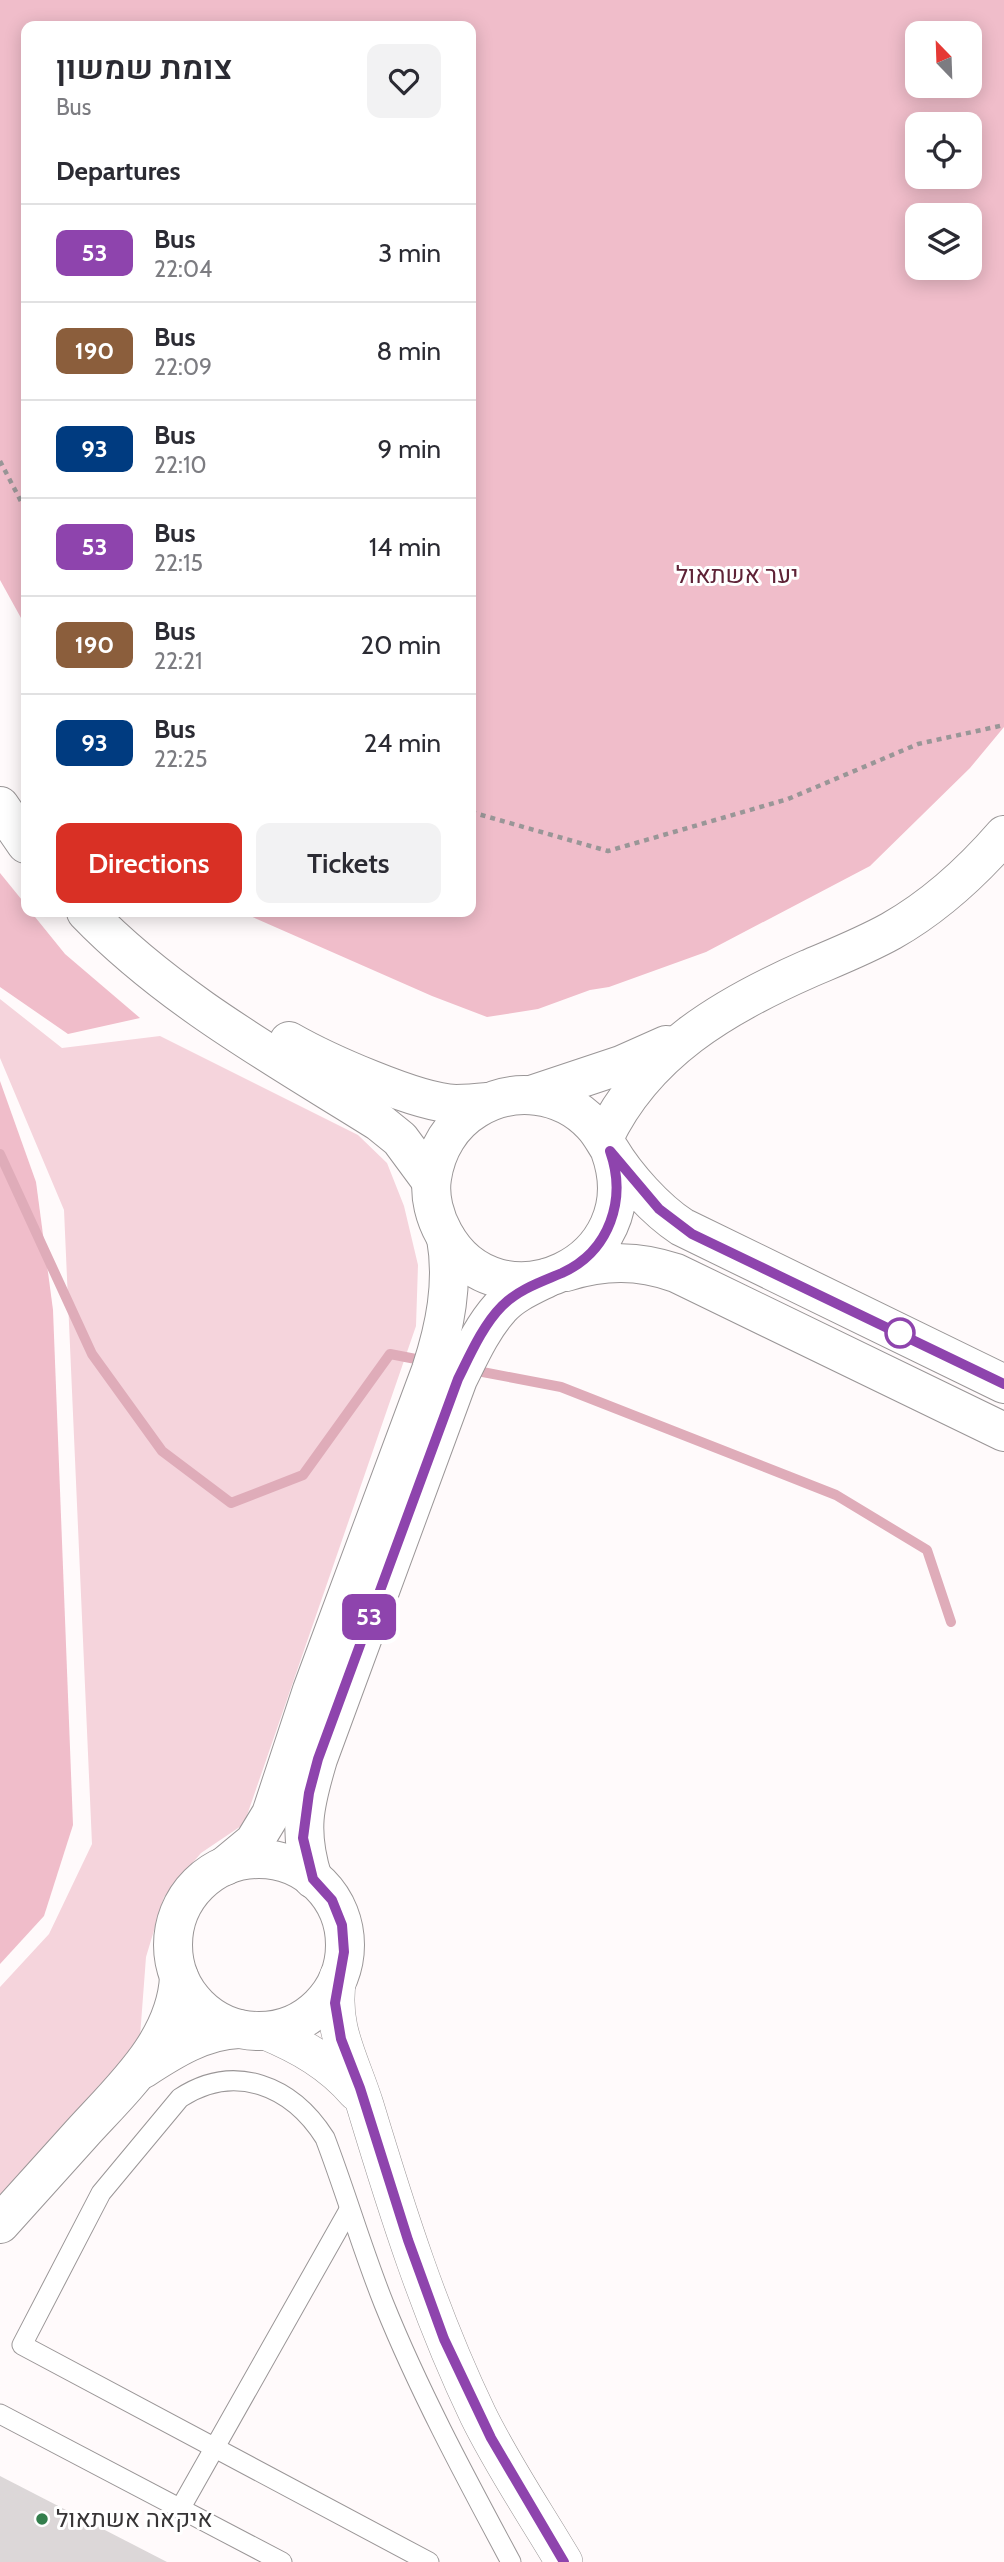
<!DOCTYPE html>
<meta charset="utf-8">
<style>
body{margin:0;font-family:Cabin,Heebo,sans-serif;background:#f2f2f3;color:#2b2b33;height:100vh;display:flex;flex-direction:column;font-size:26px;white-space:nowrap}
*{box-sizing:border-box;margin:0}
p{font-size:23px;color:#7c7c81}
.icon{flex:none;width:38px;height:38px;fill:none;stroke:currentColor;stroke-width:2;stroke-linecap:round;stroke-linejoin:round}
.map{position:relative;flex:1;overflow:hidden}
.panel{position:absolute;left:21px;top:21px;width:455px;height:896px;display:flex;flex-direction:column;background:#fff;border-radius:14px;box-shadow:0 4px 18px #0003}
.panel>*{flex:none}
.badge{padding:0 14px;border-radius:10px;font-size:24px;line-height:46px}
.needle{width:46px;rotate:337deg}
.fabs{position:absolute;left:905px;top:21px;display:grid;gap:14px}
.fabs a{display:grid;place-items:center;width:77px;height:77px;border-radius:14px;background:#fff;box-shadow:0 4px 18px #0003;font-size:35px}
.map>.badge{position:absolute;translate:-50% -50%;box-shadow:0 0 0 4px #fff}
h2{padding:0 35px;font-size:26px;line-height:63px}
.round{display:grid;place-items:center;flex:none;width:74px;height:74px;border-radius:14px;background:#f2f2f3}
.overview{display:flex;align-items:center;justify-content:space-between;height:119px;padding:0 35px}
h1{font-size:33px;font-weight:600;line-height:52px}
.button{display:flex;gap:14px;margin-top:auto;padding:14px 35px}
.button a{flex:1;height:80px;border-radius:14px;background:#d93025;color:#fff;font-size:28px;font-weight:600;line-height:80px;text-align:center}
.button a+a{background:#f2f2f3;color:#2b2b33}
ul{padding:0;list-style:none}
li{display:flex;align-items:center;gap:21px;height:98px;padding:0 35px;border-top:2px solid #e1e1e2}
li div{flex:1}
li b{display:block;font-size:26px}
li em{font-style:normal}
li .badge{min-width:77px;font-weight:700;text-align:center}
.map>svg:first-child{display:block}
</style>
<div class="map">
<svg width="1004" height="2562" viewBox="0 0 1004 2562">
<rect width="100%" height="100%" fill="#fffafb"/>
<path fill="#f5d4dc" d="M0,999L62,1048L160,1036L358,1135L387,1163L404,1206L418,1265L416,1326L244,1824L201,1853L164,1897L146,1957L139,2050L0,2200V1987L49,1934L92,1844L64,1210L0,1058Z"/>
<g fill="#f0bdca" fill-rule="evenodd">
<path d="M0,0H1004V727L970,768L870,866L706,952L609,987L590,990L538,1009L487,1017L432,996L241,912H471V26H26V627L0,580ZM917,33H970V86H917ZM917,124H970V177H917ZM917,215H970V268H917Z"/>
<path d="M0,873L26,905V912H31L65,954L140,1018L68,1034L0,987Z"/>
<path d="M0,1081L36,1182L53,1310L73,1825L44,1916L0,1964Z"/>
</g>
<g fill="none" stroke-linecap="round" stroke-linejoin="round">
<g stroke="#dfacb9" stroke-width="10">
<path d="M0,1154L92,1354L162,1451L231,1503L303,1475L390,1354L426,1361"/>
<path d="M472,1370L561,1387L836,1495L927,1550L951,1622"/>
</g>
</g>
<path fill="#dcd7d8" d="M0,2476L167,2562H0Z"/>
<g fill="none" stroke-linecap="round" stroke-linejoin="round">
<g stroke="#9a9697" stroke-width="21">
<g id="lane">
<path d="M0,2414L282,2562"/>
<path d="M180,2509L349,2210"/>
<path d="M429,2562L22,2345L101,2193L180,2098C235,2062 292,2086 325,2138C346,2193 362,2249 384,2304C420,2393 466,2478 511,2562"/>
</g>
</g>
<g stroke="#9a9697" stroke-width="38">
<g id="street">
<path d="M338,1977C329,2027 351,2060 365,2105C397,2211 430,2315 478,2415C503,2466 535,2513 564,2562"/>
<path d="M265,2031C301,2046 331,2063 356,2092"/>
</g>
</g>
<g stroke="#9a9697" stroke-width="40">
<g id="secondary">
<path d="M531,1095L621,1065L666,1045"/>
<path d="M604,1138C645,1052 724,1006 808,969C836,957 864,946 891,931C935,906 971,873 1004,835"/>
<circle cx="259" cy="1945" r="86"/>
<path d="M225,1866L254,1842L271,1814L312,1690L431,1370C445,1327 454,1283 446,1238"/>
<path d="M313,1879C298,1831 304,1806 318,1759L458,1379C470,1355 482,1328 500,1308C512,1294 531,1286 547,1278"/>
<path d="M143,2069C172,2050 204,2030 239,2029"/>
<path d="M0,2224C27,2194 55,2163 82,2133C122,2089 176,2041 179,1977"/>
</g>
</g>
<g stroke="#9a9697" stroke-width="40">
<g id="highway">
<path d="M0,806L26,844"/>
<path d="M86,912C170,999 277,1058 379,1122L400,1139L431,1181"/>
<path d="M289,1041C324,1061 417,1103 456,1104C466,1104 478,1103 488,1102"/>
<path d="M610,1151C651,1264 498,1332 444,1234C435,1218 429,1197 432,1178C436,1150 451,1124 476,1109C513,1086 562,1092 592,1124C600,1132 604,1141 610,1150C626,1177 656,1210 682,1227L1004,1384"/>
<path d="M566,1272C605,1260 638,1260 676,1273L1004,1432"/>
</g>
</g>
<g stroke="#999697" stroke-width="4.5" stroke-dasharray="5 5" stroke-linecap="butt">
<path d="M0,461L26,511"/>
<path d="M471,812L608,851L788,799L918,744L1004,725"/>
</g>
<use href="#lane" stroke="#fff" stroke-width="19"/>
<use href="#street" stroke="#fff" stroke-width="37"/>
<use href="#secondary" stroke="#fff" stroke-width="38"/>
<use href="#highway" stroke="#fff" stroke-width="38"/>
</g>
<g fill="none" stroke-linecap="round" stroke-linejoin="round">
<g stroke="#fff" stroke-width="16">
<path id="line" d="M564,2562L491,2438L444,2339L408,2240L360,2088L341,2039L335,2003L344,1952L342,1925L332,1900L313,1879L303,1838L309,1793L318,1759L458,1379C470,1355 483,1325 502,1306C519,1289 541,1282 562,1273C610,1251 627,1199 610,1151L659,1209L692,1234L1004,1384"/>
</g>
<use href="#line" stroke="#8e44ad" stroke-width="10"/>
</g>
<circle fill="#fff" stroke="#8e44ad" stroke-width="3.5" cx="900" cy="1333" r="14"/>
<circle fill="#337e4c" stroke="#fff" stroke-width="2.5" cx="42" cy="2519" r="7"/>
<g text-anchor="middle" stroke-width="6" stroke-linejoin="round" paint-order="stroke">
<g font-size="24" fill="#5e2236" stroke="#fff">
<text x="737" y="583">יער אשתאול</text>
</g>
<g font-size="24" fill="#373536" stroke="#fff" text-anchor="start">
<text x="56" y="2527">איקאה אשתאול</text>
</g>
</g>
</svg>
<div class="fabs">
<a><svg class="needle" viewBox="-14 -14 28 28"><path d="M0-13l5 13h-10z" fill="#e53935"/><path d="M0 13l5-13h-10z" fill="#7c7c81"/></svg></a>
<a><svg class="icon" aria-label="locate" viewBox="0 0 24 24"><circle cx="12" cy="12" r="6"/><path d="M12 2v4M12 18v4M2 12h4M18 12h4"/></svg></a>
<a><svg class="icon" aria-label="layers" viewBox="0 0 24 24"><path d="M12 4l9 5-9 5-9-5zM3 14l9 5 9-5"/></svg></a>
</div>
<b class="badge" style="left:369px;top:1617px;background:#8e44ad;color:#fff">53</b>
<section class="panel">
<div class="overview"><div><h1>צומת שמשון</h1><p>Bus</p></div><a class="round"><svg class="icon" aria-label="heart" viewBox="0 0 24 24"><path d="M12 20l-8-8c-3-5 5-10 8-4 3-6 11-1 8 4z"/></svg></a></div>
<h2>Departures</h2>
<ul>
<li><span class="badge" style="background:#8e44ad;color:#fff">53</span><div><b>Bus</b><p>22:04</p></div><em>3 min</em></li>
<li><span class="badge" style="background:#8b5e3c;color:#fff">190</span><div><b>Bus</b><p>22:09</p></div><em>8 min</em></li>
<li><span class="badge" style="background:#003b80;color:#fff">93</span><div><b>Bus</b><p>22:10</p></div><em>9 min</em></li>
<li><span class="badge" style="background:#8e44ad;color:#fff">53</span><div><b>Bus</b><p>22:15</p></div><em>14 min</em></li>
<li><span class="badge" style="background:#8b5e3c;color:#fff">190</span><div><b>Bus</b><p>22:21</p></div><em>20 min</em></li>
<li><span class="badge" style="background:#003b80;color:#fff">93</span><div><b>Bus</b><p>22:25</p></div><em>24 min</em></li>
</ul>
<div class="button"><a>Directions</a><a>Tickets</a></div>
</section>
</div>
